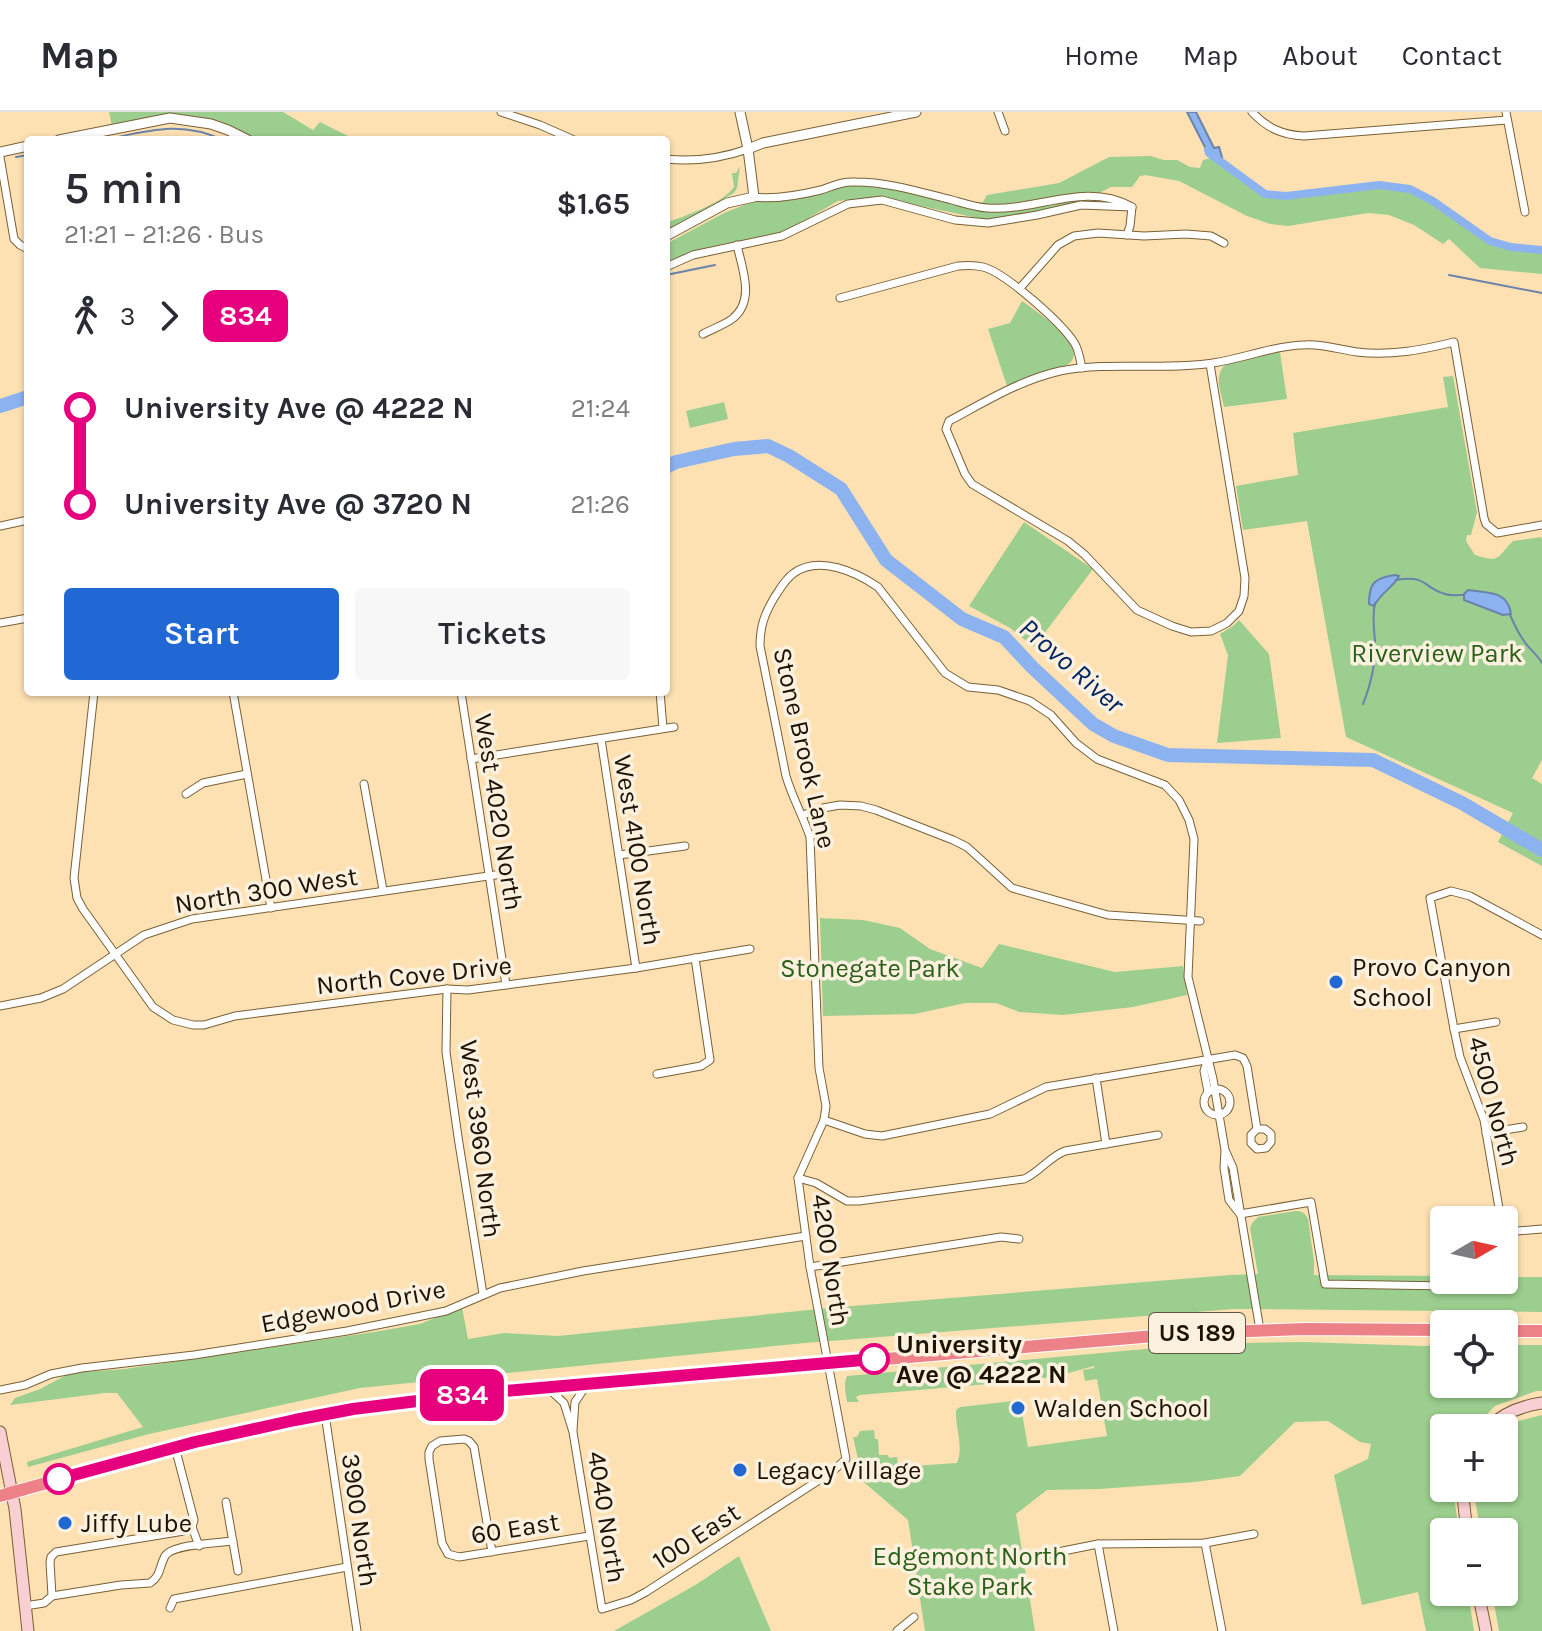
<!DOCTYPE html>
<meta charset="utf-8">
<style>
body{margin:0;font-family:Karla,sans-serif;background:#f7f7f7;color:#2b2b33;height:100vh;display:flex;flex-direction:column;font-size:30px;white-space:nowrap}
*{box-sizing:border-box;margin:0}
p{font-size:26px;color:#7c7c81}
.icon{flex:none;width:44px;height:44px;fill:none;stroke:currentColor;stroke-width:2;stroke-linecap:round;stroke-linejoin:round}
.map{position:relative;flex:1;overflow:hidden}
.drawer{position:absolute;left:24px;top:24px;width:646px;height:560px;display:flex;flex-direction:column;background:#fff;border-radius:8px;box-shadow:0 2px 6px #0004}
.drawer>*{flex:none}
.badge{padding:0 16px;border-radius:12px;font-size:28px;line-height:52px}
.needle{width:52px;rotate:81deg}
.buttons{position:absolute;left:1430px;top:1094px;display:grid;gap:16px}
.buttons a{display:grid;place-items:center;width:88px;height:88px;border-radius:8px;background:#fff;box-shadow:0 2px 6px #0004;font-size:40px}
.map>.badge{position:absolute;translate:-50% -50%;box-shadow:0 0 0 4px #fff}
.legs{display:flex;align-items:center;gap:12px;height:88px;padding:0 40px;font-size:26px}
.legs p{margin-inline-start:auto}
.overview{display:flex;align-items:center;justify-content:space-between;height:136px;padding:0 40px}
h1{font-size:44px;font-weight:600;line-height:60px}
.cta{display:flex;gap:16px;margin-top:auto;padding:16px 40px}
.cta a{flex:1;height:92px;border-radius:8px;background:#2168d4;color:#fff;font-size:32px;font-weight:600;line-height:92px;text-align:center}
.cta a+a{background:#f7f7f7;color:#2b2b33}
ul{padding:0 40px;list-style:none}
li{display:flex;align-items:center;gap:28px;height:96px;font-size:30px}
li i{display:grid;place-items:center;width:12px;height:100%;margin:0 10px;background:currentColor}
li i::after{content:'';width:20px;height:20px;margin:-10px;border:6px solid;border-radius:50%;background:#fff}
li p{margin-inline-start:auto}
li:first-child i{background:linear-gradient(#0000 50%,currentColor 0)}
li:last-child i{background:linear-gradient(currentColor 50%,#0000 0)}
header{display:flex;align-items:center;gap:48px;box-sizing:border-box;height:112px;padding:0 40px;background:#fff;border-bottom:2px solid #e1e1e2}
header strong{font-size:38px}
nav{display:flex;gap:44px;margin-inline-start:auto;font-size:28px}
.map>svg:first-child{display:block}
</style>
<header>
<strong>Map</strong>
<nav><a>Home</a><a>Map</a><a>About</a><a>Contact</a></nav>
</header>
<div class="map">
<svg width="1542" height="1519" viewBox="0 0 1542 1519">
<rect width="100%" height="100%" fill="#fde1b3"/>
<g fill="#9cce8f">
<path d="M109,0H283L313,18L320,10L352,26L368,28H257L220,9L182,3L166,2L112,14Z"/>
<path d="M1150,44L1164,48H1177L1190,55L1200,56L1203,48L1211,46L1258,80L1277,85L1378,75L1407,79L1424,86L1490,131L1521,138L1542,139V162L1480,156L1449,127L1443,132L1414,113L1389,103L1368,101L1288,114L1270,112L1247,104L1179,69L1145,63L1140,64L1132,75H1111L1075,93L987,108L878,85L838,89L788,118L759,127L723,132L692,140L666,150V132L724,101L744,93L755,90L785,89L836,76L854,73L894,77L979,97L987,83L1059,71L1109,45Z"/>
<path d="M740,54L737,76L734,81L666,119V111C686,103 722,92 734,75L732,61H736Z"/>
<path d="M1022,189C1034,198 1094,236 1067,253C1058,258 1047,259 1037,262C1027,266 1017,270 1007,274L988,217L1010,211Z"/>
<path d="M1277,240H1280L1287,287L1224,295C1221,280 1213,263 1226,252Z"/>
<path d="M1453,264L1477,400L1471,423H1467L1466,429L1475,443C1501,451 1496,446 1513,429L1541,425L1542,428V648L1532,666L1542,672V754L1498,730L1513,701L1346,625L1307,409L1243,418L1236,374L1298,363L1293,321L1448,295L1443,265Z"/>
<path d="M724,290L728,307L690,316L686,299Z"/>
<path d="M1024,410L1093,457L1034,535L1010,516L969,494Z"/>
<path d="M1239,508L1269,542L1281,626L1217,631L1228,543L1220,522L1233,514Z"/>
<path d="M820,806L863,808L900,816L930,837L982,856L999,832L1115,860L1183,854L1187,883L1133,895L1063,903L1019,900L996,891H965L915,902L823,904Z"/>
<path d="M1296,1099C1302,1099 1305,1101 1308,1107L1314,1149V1163L1444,1164V1168H1504V1165H1542V1200L1234,1197L805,1231L360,1276L149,1322L28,1355L27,1350L143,1315L117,1281H105L10,1293L15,1286L40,1277L70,1261L125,1257L374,1220L420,1212L462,1195L468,1227L504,1221L558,1224L828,1196L1230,1163L1258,1162L1250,1116L1252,1111L1258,1105Z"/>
<path d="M1303,1230L1425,1234L1444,1233V1272H1504V1233H1542V1279H1536L1495,1294L1473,1316H1444V1376H1453L1459,1420H1444V1480H1468L1474,1519H1426L1418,1480L1362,1493L1334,1363L1368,1347L1371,1332L1360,1330L1328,1309L1295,1310L1240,1364L1195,1370L1099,1377L1047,1378L1016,1402L1035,1519H925L908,1408L852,1360L860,1356L853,1325H857L860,1319L874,1318L875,1327H878L879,1343H888L889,1346L897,1345L898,1355L957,1351C964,1334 955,1316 956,1298L960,1295L1023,1288L1024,1290L1021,1295L1028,1335L1107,1324L1097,1267L1085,1269L1083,1258L1094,1256V1254L1058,1264L1024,1269L860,1283L856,1285L859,1290H847C846,1281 843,1273 847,1264L1178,1234L1236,1231Z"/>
<path d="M1542,1303V1519H1499L1492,1480H1504V1420H1481L1474,1383L1475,1376H1504V1318L1518,1309Z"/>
<path d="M739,1444L771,1519H614L697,1472Z"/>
</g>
<g fill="#8cb3f0" stroke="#6b83a9" stroke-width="2">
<path d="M1187,0H1196L1214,36L1219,35L1222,45L1211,46L1209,43Z"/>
<path d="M1395,463L1399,464C1393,476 1382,479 1374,494L1369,492C1369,471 1374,466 1395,463Z"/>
<path d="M1468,478C1487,481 1508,478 1511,502L1503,503L1464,488V482Z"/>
</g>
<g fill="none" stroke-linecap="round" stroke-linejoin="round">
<g stroke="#6b83a9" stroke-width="2">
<path d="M104,28C148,19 180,8 223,28"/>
<path d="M16,45L28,43"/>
<path d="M666,163L715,153"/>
<path d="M1449,163L1542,181"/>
<path d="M1396,468C1429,463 1421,475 1445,482C1450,484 1458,483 1464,483"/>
<path d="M1510,503C1514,512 1518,521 1524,529C1529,537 1537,542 1542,551"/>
<path d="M1363,592C1371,572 1376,551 1375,529C1374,516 1372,505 1375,491"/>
</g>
<path stroke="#8cb3f0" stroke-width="8" d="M1208,38L1209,41L1265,82L1286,84L1379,73L1410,77L1433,89L1490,129L1511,135L1542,138"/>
<g stroke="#8cb3f0" stroke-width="14">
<path d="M0,294L28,285"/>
<path d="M666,355L676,350L734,337L768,334L789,344L841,377L886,448L962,507L1004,525L1032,555L1093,612L1114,624L1168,643L1373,648L1462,691L1542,738"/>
</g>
<g stroke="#796036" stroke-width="9">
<g id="minor">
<path d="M501,0L540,13L574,28"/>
<path d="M998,0L1005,19"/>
<path d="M1252,0C1267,16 1282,23 1304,24L1507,8"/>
<path d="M1506,0L1525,100"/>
<path d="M0,45L14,127L20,133L28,137"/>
<path d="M666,47C693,50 722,46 748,37"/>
<path d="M754,85C775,88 800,83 821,78C833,74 843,69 856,70C888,70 920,80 952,88C963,91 975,95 987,96C1035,100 1085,69 1130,94"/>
<path d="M1127,123L1130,114L1132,95"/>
<path d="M666,155L693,143L782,124L848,92L882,88L955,108L988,111L1037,103L1081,93L1132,95"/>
<path d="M1020,176L1058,133L1074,124L1098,121L1144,124L1186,122L1211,124L1224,131"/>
<path d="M840,186L958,154C967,153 975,153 983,155C1006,161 1063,212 1075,232C1079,239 1080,248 1082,256"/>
<path d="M703,222C712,217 724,213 732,207C756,189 742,156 737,133"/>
<path d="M1210,252L1245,466L1244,484L1239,499L1227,511L1211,519L1191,520L1172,514L1137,498L1085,443L1068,429L972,372L965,362L946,317L949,309C985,290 1020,268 1060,259C1111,249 1162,259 1213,251C1247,246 1279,231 1315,233C1329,234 1343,238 1357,240C1390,244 1422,238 1454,230L1484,406L1486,412L1497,421L1542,413"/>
<path d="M0,414L28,408"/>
<path d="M0,511L28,506"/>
<path d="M94,580L74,766L77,786L83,797L153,895L173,908L193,913H204L235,904L447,877L468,878L636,856L750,837"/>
<path d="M233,580L271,796"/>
<path d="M461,580L506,873"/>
<path d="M660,580L663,616"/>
<path d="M601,627L636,856"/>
<path d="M471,647L674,615"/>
<path d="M364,672L383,778"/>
<path d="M186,682L203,671L247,662"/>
<path d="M803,703L823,696L840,693L861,694L876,698L953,728L967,735L1012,776L1108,803L1200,809"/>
<path d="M619,743L685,734"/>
<path d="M447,877L446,940L458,1025L483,1182"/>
<path d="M0,894L41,886L63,877L144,823L192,807L509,761"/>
<path d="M1454,917L1496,910"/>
<path d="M1207,949L1204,959L1208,980"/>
<path d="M657,962L701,954L710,948L695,846"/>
<path d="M1096,966L1106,1032"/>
<circle cx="1217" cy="990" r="13"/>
<path d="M824,1008L865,1022L882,1024L990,1002L1046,975L1235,943L1243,946L1247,954L1257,1017L1251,1023V1031L1257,1037L1266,1036L1271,1030V1022L1265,1017H1257"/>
<path d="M1486,1021L1523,1015"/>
<path d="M1226,1040L1233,1056L1260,1218"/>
<path d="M798,1066L816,1071L847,1089H859L1024,1067C1040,1060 1049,1045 1065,1039L1158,1023"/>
<path d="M1240,1102L1311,1090L1325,1172L1510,1175L1504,1129"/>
<path d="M1501,1108L1484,1008L1460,945L1454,917L1430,786L1451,779L1470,784L1542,823"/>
<path d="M1504,1120L1542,1117"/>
<path d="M810,1155L1001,1125L1019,1127"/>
<path d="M549,1277L564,1291L573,1320L602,1497L631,1488L646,1480L833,1359L846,1347L810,1155L798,1066L824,1008L826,994L819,956L810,725C803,704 792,685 786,664L760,534C760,515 764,503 774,486C780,477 785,467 794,461C819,443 856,460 878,475L945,561L968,575L998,578L1030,589L1051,603L1076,631L1097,647L1165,673L1179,688L1189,708L1194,727L1188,865L1213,967L1225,1038L1224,1056L1229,1088L1240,1102"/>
<path d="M0,1278L25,1273L51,1262L82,1256L194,1243L347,1219L412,1206L446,1199L500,1176L583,1159L806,1124"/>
<path d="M325,1302L357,1519"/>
<path d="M573,1318L575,1290L586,1274"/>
<path d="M175,1335L194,1408L192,1415L199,1434"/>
<path d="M226,1390L238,1459"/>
<path d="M1205,1431L1222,1519"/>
<path d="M1098,1432L1114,1519"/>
<path d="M492,1440L474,1335L469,1329L464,1327L440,1329L432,1334L429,1340V1347L442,1431L448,1442L459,1445L589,1424"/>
<path d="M1023,1447L1098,1432L1205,1431L1254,1422"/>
<path d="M52,1484L121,1473L150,1471C161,1464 159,1455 165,1444C172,1432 218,1431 233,1429"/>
<path d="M25,1494L44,1491L52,1484L50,1450L51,1445L56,1440L184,1419L192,1415"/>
<path d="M170,1496L174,1487L347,1455"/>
<path d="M897,1519L914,1505"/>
</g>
</g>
<g stroke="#796036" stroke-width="11">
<g id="tertiary">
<path d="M59,28L170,6L211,12L228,18L248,28"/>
<path d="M748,37L763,31L916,0"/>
<path d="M0,40L28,34"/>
<path d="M666,124L727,91L754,85L748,37L740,0"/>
</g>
</g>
<g stroke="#796036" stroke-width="13">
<g id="secondary">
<path d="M1488,1316C1503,1301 1521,1294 1542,1291"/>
<path d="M0,1320L15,1397L28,1519"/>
<path d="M1462,1376L1467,1420"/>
<path d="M1478,1480L1486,1519"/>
</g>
</g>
<g stroke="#fff" stroke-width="14">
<g id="trunk">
<path d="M1504,1219H1542"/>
<path d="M0,1384C98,1357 195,1327 295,1308C343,1298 391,1291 439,1285L1190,1221L1305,1217L1444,1218"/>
</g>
</g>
<use href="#minor" stroke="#fff" stroke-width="7"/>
<use href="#tertiary" stroke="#fff" stroke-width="9"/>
<use href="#secondary" stroke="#f8d0d3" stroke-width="11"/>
<use href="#trunk" stroke="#ec8288" stroke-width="12"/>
</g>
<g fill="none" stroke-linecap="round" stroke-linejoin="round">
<g stroke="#fff" stroke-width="18">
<path id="line-1" d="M59,1367L195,1330L295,1308L353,1297L482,1281L874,1247"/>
</g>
<use href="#line-1" stroke="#e6007e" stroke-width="12"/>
</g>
<g fill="#2168d4" stroke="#fcf1df" stroke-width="3">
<circle cx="1336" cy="870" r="8"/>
<circle cx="1018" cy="1296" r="8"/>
<circle cx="740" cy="1358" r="8"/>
<circle cx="65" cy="1411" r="8"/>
</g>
<g fill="#fff" stroke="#e6007e" stroke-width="4">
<circle cx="874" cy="1247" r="14"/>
<circle cx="59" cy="1367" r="14"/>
</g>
<g text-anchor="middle" stroke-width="7" stroke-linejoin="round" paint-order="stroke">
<rect fill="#fcf1df" stroke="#605645" stroke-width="2" x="1149" y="1201" width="96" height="40" rx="6"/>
<g font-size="24" font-weight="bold" fill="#1d1303">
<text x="1197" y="1229">US 189</text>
</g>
<g font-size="26" fill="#2a6019" stroke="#fcf1df">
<text x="1437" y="550">Riverview Park</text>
<text x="870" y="865">Stonegate Park</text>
<text x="970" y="1453">Edgemont North<tspan x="970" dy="30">Stake Park</tspan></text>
</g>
<g font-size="26" fill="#1d1303" stroke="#fcf1df">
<text transform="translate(805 636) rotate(77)" y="9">Stone Brook Lane</text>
<text transform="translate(499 700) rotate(81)" y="9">West 4020 North</text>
<text transform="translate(638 738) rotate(81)" y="9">West 4100 North</text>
<text transform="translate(266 778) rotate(-9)" y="9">North 300 West</text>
<text transform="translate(414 863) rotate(-6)" y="9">North Cove Drive</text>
<text transform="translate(1494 989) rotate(75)" y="9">4500 North</text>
<text transform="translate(481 1027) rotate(83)" y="9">West 3960 North</text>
<text transform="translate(831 1148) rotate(81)" y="9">4200 North</text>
<text transform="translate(353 1194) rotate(-11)" y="9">Edgewood Drive</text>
<text transform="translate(607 1405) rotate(81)" y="9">4040 North</text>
<text transform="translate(360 1408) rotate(82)" y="9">3900 North</text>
<text transform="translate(515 1416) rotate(-9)" y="9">60 East</text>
<text transform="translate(696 1424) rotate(-33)" y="9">100 East</text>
</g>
<g font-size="26" fill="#1d1303" stroke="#fcf1df" text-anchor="start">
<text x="1352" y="864">Provo Canyon<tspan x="1352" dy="30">School</tspan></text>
<text x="1034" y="1305">Walden School</text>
<text x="756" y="1367">Legacy Village</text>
<text x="81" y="1420">Jiffy Lube</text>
</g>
<g font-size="26" font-weight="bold" fill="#1d1303" stroke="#fcf1df" text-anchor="start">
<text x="896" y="1241">University<tspan x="896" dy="30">Ave @ 4222 N</tspan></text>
</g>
<g font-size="28" font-style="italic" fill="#002562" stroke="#fcf1df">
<text transform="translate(1072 553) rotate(41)" y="10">Provo River</text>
</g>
</g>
</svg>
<div class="buttons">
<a><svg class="needle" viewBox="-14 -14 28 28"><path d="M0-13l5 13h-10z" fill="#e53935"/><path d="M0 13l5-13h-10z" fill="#7c7c81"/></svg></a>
<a><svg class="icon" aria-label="locate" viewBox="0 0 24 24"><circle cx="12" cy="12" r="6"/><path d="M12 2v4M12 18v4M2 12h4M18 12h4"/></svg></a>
<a>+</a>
<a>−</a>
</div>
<b class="badge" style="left:462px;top:1283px;background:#e6007e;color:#fff">834</b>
<section class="drawer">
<div class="overview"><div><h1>5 min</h1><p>21:21 – 21:26 · Bus</p></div><b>$1.65</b></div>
<div class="legs"><svg class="icon" aria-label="walk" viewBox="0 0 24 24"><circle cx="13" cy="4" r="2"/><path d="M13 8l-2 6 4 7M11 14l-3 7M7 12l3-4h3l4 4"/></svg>3<svg class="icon" aria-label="forward" viewBox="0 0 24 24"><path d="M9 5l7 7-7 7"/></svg><b class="badge" style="background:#e6007e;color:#fff">834</b></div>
<ul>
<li><i style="color:#e6007e"></i><b>University Ave @ 4222 N</b><p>21:24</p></li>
<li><i style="color:#e6007e"></i><b>University Ave @ 3720 N</b><p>21:26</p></li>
</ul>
<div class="cta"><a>Start</a><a>Tickets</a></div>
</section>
</div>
